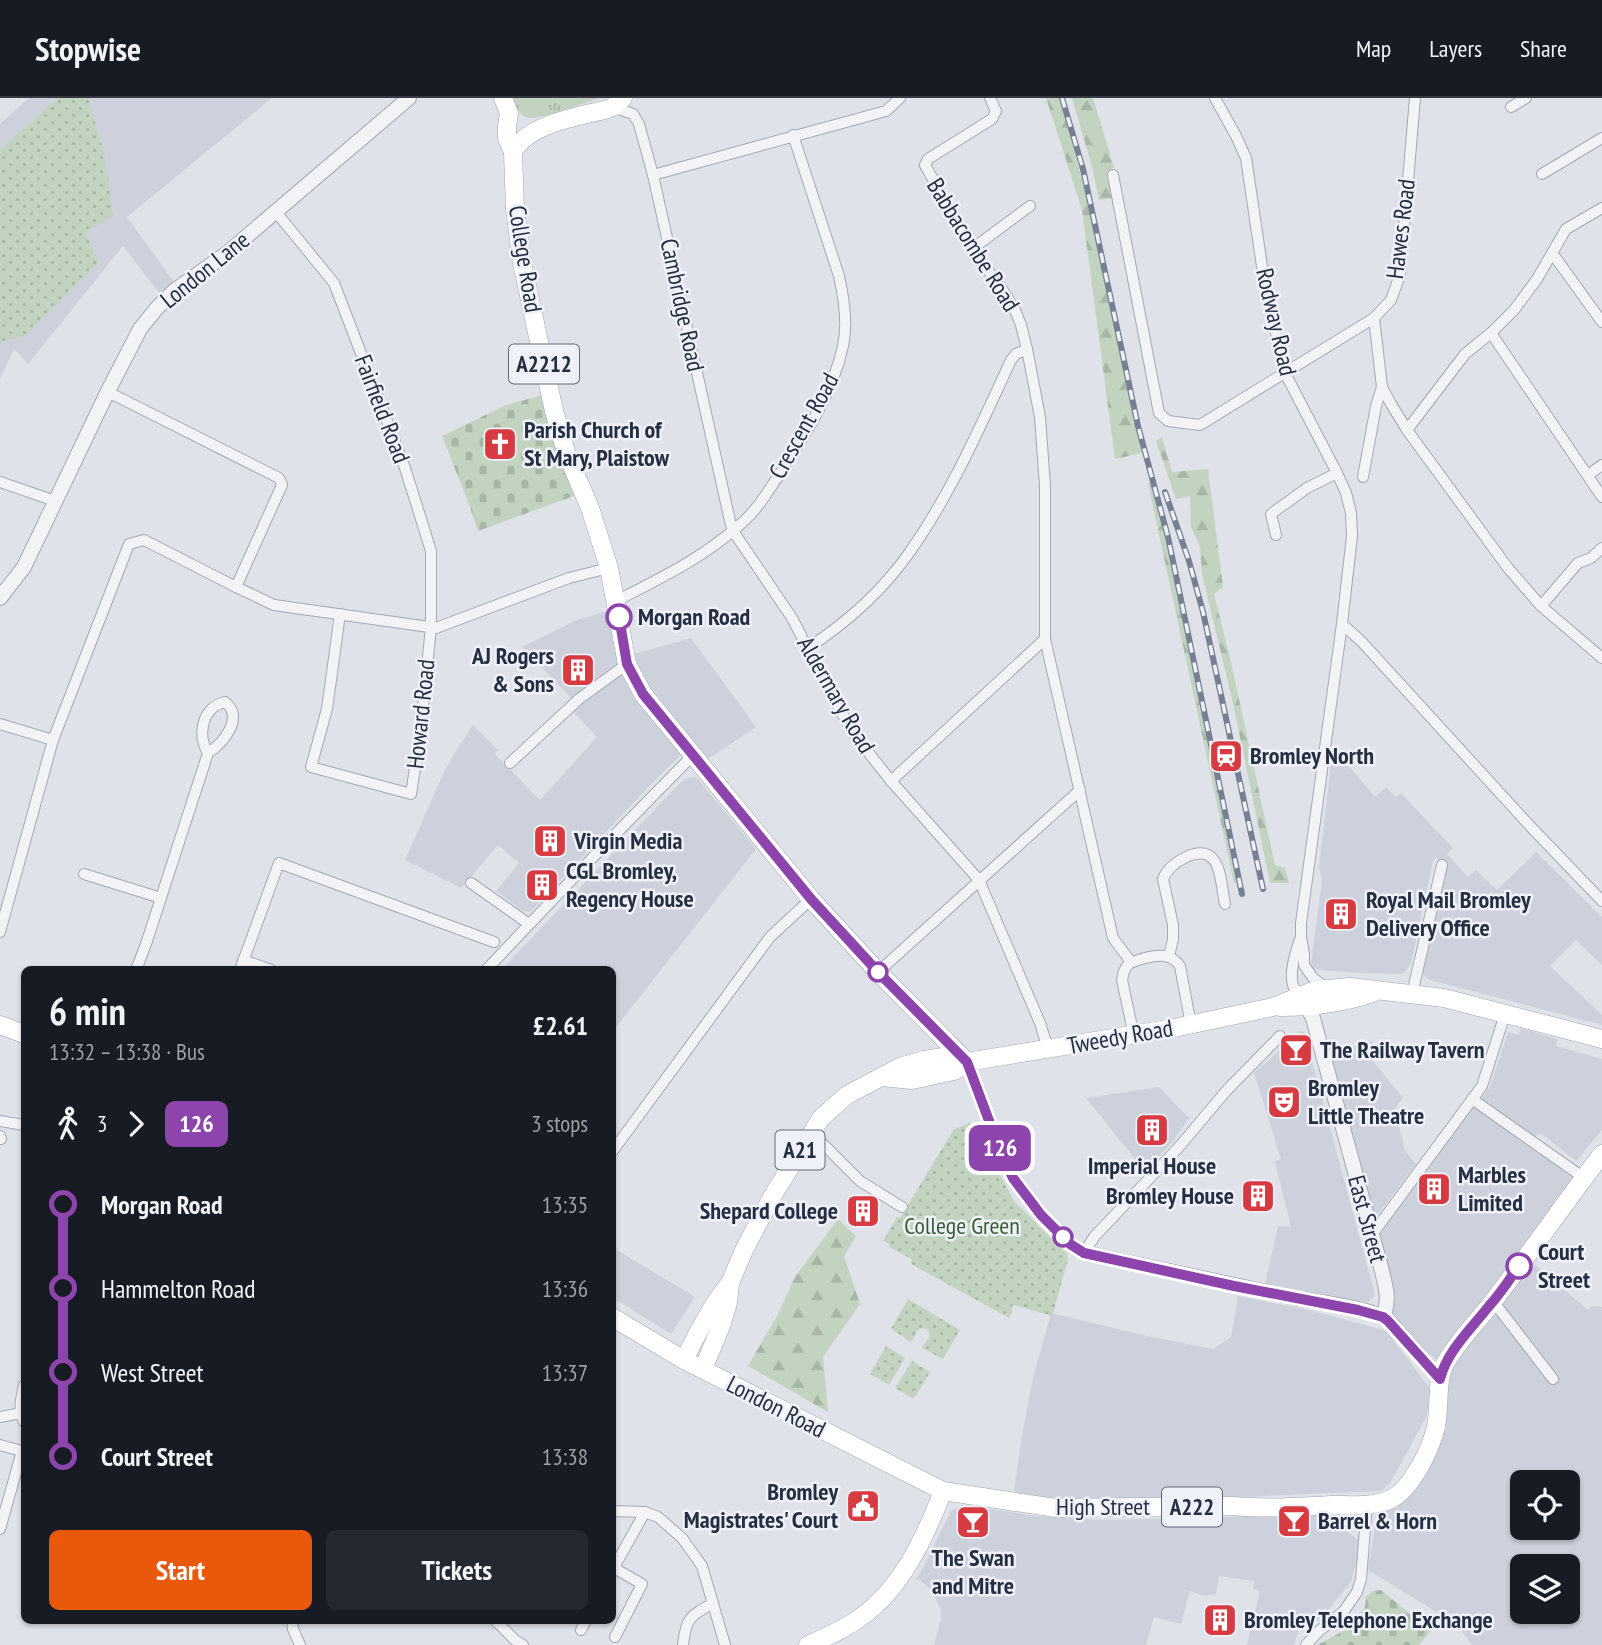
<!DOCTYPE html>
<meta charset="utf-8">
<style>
body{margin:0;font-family:"PT Sans Narrow",sans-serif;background:#242831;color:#f1f3f6;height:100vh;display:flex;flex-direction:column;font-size:26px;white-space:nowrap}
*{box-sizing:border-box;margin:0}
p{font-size:23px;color:#9ea1a6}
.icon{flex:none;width:38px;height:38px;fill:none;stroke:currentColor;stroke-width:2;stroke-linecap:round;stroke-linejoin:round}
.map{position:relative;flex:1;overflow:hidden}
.sheet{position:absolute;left:21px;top:868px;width:595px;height:658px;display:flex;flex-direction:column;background:#171b24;border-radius:10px;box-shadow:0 2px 5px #0004}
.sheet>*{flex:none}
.badge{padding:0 14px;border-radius:10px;font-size:24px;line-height:46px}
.tools{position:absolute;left:1510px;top:1372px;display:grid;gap:14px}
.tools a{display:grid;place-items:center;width:70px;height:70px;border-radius:10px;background:#171b24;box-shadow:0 2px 5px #0004;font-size:35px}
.map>.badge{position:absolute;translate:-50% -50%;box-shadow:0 0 0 4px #fff}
.legs{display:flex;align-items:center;gap:10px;height:77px;padding:0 28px;font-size:23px}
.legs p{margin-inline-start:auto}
.overview{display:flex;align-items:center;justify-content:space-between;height:119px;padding:0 28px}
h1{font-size:38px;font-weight:700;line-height:52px}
.primary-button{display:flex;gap:14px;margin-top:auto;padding:14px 28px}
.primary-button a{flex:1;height:80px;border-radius:10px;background:#ea580c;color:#fff;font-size:28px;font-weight:700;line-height:80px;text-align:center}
.primary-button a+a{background:#242831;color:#f1f3f6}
ul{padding:0 28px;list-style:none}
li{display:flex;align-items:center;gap:24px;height:84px;font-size:26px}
li i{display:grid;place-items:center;width:10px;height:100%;margin:0 9px;background:currentColor}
li i::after{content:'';width:18px;height:18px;margin:-9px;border:5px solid;border-radius:50%;background:#171b24}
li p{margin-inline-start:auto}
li:first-child i{background:linear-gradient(#0000 50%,currentColor 0)}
li:last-child i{background:linear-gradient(currentColor 50%,#0000 0)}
header{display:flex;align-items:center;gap:42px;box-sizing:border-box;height:98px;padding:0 35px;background:#171b24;border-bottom:2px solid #363941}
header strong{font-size:33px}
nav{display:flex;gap:38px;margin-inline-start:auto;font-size:24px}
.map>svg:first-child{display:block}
</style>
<header>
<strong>Stopwise</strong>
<nav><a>Map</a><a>Layers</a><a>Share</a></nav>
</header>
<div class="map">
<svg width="1602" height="1547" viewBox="0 0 1602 1547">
<defs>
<pattern id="grass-tufts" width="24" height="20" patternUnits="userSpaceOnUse" patternTransform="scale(1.75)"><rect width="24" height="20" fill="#c2d4bf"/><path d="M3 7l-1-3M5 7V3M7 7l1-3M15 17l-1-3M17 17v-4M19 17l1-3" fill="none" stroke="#a7b6a5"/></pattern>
<pattern id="forest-firs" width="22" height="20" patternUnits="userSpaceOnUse" patternTransform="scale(1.75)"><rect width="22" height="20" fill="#c2d4bf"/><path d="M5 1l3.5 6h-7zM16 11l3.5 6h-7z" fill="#a7b6a5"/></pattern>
<pattern id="cemetery-stones" width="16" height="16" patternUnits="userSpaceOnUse" patternTransform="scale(1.75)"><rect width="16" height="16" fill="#c2d4bf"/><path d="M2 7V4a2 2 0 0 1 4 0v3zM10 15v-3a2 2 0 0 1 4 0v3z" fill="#a7b6a5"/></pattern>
<pattern id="park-dots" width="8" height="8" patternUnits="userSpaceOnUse" patternTransform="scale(1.75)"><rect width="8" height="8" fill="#c2d4bf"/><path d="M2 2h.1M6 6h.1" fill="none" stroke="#a7b6a5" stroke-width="1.8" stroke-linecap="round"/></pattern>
</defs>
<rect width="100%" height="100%" fill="#dfe2e9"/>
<g fill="#cdd1db" fill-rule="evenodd">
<path d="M29,0H272L127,119L174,184L159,195L123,148L28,266L14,251L0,280V26Z"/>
<path d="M617,510L627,566L687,651L656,681L531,813L524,814L496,793L519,765L498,747L461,790L405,762L444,674L454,656L473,627L498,652L495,656L540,702L597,639L570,610L575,604L522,549L577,522Z"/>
<path d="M691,540L756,629L705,663L643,584L634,556Z"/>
<path d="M1333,649L1375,699L1386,689L1396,699L1401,695L1453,750L1447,756L1468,779L1476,772L1497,792L1536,754L1602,819V867L1576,842L1550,868L1602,917V927L1430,882L1425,879L1422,873L1445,769L1436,759L1433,763L1411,866L1403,876L1359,875L1318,872L1313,870L1311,866L1322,782L1319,769Z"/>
<path d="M696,679L756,751L613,933L612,872L502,871L676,689L685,681Z"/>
<path d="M1521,930L1557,941L1556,948L1602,961V1032L1576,1063L1543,1037L1539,1036L1534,1039L1480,1002L1490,989L1508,934L1519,937Z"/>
<path d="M1301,933L1304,934L1373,1189L1375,1197L1368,1204L1323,1196L1322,1197L1265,1186L1278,1128L1291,1129L1275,1063L1281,1061L1254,975Z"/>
<path d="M1372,943L1373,945L1368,957L1403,1000L1395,1011L1405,1053L1416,1066L1375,1120L1330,955Z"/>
<path d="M1159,989L1189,1020L1171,1046L1144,1072L1086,1000Z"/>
<path d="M1471,1008L1476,1009L1574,1081L1437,1262L1420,1249L1392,1220L1376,1137L1382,1128L1387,1125L1456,1031Z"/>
<path d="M612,1149L695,1199L671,1236L613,1200Z"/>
<path d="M1534,1166L1588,1212L1591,1208L1602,1209V1547H1472L1456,1526L1368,1472L1376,1422L1415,1385L1446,1331L1449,1271ZM1522,1384H1568V1430H1522ZM1522,1468H1568V1514H1522Z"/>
<path d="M1238,1198L1313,1213L1387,1233L1430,1291L1427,1318L1390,1385L1381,1393L1078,1406L1019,1398L1014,1392L1021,1344L1032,1284L1051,1215L1138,1236L1213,1251L1231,1239Z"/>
<path d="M961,1408L1004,1413L1035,1418L1104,1422L1229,1419L1272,1415H1302L1329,1420L1361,1444L1351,1484L1322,1520L1313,1526L1300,1529L1294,1547H1247L1260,1493L1253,1491L1254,1483L1219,1478L1216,1496L1205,1498L1190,1493L1181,1526L1154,1519L1146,1547H934L941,1521V1512L932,1493L920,1482H915L919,1477L951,1413Z"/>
</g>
<path fill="url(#grass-tufts)" d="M511,0H599C585,5 542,21 529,20C520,19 514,7 511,0Z"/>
<g fill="url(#forest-firs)">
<path d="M1046,0H1060C1094,117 1116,236 1142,355L1115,361L1082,112Z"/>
<path d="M1072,0H1093L1114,69L1107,74L1114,100L1099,102L1091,65Z"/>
<path d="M1162,339L1172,374L1208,371L1223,489L1214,496L1231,564L1275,767L1285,770L1289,785H1270L1233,605L1202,476L1200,449L1191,429L1190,398L1176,401L1156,343Z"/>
<path d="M1152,383L1168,444L1238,785H1234L1148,385Z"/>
<path d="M838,1121L856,1138L844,1158L860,1206L823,1259L828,1314L748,1268L778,1216L795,1179Z"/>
</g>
<g fill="url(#cemetery-stones)">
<path d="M543,297L552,338L574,398L478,433L467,401L442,338L506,307Z"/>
<path d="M1381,1492L1431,1533L1419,1547H1317L1347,1531L1365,1509L1366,1498L1374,1493Z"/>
</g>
<g fill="url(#park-dots)">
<path d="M58,0H88L104,55L113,118L85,134L99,164L25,238L4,243L0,247V52Z"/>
<path d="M978,1022L999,1075L1014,1103L1067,1156L1068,1162L1052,1218L1013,1207L1011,1211L1013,1213L1009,1220L911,1166L912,1161L889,1149L890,1146L883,1143L897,1119L900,1120L954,1031Z"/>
<path d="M908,1201L960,1232L943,1261L922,1250L930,1238L928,1232L923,1230L919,1231L911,1244L891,1231Z"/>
<path d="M886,1248L905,1260L889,1287L870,1276Z"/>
<path d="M912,1263L930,1274L914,1301L895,1290Z"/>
</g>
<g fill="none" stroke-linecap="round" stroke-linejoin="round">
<g stroke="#a4a8b4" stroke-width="12">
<g id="minor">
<path d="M990,0L996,13L992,21L928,61L925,67L972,151L1002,191L1015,212L1021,227L1027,251L1040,319L1045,388V541L1113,840L1131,864"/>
<path d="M1215,0L1236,38L1246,60L1264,182L1285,275L1337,375L1346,395L1351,415L1352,438L1342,526L1301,825V839L1304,856V867L1313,880L1328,891"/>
<path d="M613,9L633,16L639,26L653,77L730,423L733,433L792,520L841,614L856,639L891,683L979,782L1040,925L1048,951"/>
<path d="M1511,9L1526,0"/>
<path d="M1542,76L1602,40"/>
<path d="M653,77L886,13L900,0"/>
<path d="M1113,77L1159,315L1168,323L1200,327L1374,220L1391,202L1400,177L1415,0"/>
<path d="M276,114L334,185L405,370L431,453V529L420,638L411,696L311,669L327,611L340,516"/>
<path d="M972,151L1030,108"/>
<path d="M1552,158L1555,159L1602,224"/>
<path d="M1374,220L1382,289L1391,306L1407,332L1508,470L1541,508L1602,560"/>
<path d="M1491,235L1602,399"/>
<path d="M107,295L116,298L279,380L282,387L236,489"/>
<path d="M1407,332L1465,256L1491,235L1514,212L1537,181L1566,131L1602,110"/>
<path d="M1588,377L1602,367"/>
<path d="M1363,379L1376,308L1382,289"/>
<path d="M0,384L55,403"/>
<path d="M1276,437L1271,416L1307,390L1337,375"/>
<path d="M616,503C661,480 705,459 743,424C758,411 768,393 779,377C805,337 833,295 843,248C848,226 844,200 839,178L793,37"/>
<path d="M1541,508L1578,465L1591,460L1602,450"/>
<path d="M1342,526L1361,543L1530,728L1602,803"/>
<path d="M808,550C846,525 883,492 909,455C951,396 981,327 1011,262L1016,256L1027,251"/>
<path d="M0,626L53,642L0,834"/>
<path d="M53,642L129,446L144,442L236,489L274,507L436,530L569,480L609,470"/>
<path d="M510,665L579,601L627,566"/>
<path d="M891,683L1045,541"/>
<path d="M84,776L161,800"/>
<path d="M471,785L529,826"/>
<path d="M1169,858L1173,841V827L1163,781C1167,771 1176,764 1186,759C1222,743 1220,783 1225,806"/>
<path d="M243,862L271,872"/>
<path d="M136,872L146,846L208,655C223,646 245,619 225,604C202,609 197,637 208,655"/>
<path d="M240,872L279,765L494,844"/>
<path d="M486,872L598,754L692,658"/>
<path d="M878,874L1080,692"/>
<path d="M1412,896L1442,767"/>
<path d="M1299,897C1297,894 1294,891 1293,887C1289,873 1296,852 1301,839"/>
<path d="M1134,938L1122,882C1123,876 1124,870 1129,866C1133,863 1139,862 1145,860C1158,857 1171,855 1180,868L1191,927"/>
<path d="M1472,1001L1584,1080"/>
<path d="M0,1023L24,1027"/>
<path d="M811,1034L860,1083L902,1109"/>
<path d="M0,1038L1,1041"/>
<path d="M612,1054L770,839L811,801"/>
<path d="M1371,1138L1482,988L1505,916"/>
<path d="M1084,1155L1094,1139L1179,1049L1227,992L1280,938"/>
<path d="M1493,1203L1553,1281"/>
<path d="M24,1287C21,1301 18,1311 24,1324"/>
<path d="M0,1319L21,1315"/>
<path d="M0,1347L22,1353L0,1431"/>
<path d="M612,1413L645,1414L658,1419L682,1440L702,1468L725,1547"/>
<path d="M614,1470L642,1486L615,1539"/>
<path d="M612,1473L645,1414"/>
<path d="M292,1522L293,1531L300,1547"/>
<path d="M495,1522L515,1542L523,1547"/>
<path d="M581,1532L586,1522"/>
<path d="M683,1547C686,1521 689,1518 712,1506"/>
<path d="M1306,1547L1319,1533L1344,1513L1357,1494L1361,1481L1367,1406"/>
</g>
</g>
<g stroke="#a4a8b4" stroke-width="16">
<g id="tertiary">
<path d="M0,500L24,469L107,295L140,231L156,211L174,193L226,156L409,0"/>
<path d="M1302,901L1313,920L1382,1173C1386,1191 1390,1201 1383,1219"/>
<path d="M967,964L1003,1060L1013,1080L1041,1117L1070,1146L1084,1155C1154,1170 1224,1185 1295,1200C1318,1204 1371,1210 1388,1222L1440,1281"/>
</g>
</g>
<g stroke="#9da5b6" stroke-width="19">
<g id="primary">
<path d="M503,0L509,15L507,28V40L513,54L515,111L522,165L554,313L566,354L590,410L609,470L627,566L643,596L811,801L878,874L967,964"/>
<path d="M513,54C529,25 578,19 608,11L613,9L623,0"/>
<path d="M1280,909C1312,909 1343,905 1373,895"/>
<path d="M0,927L24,936"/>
<path d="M882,979L912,982L954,973L967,964"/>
<path d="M612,1219L684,1262L943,1393L1056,1410L1232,1408C1266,1411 1299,1409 1333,1407C1351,1407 1374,1409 1391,1401C1410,1392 1428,1356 1434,1336C1442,1313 1434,1285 1446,1264C1459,1241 1479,1222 1495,1201C1531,1153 1566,1104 1602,1056"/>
<path d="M684,1262C698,1234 711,1208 730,1185"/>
<path d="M703,1271L721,1228L728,1205L730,1185L745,1150L773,1097L821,1020L847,997L900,969L924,962L950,958L967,964L1174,930L1273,909L1310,894L1328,891L1350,889L1444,900L1602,941"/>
<path d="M808,1547C826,1539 845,1531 861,1519C902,1490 925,1439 943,1393"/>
</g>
</g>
<use href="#minor" stroke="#f2f3f7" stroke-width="10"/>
<use href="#tertiary" stroke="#f2f3f7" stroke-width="14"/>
<use href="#primary" stroke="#fff" stroke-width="18"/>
<g stroke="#777f94" stroke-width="6">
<g id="rail">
<path d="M1062,0L1083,71L1138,328L1168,439L1242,796"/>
<path d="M1165,394L1189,463L1203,514L1263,791"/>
</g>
</g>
<use href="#rail" stroke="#eef1f7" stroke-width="3.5" stroke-dasharray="10" stroke-linecap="butt"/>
</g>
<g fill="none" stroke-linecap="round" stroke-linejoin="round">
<g stroke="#fff" stroke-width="16">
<path id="line-1" d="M619,519L627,566L643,596L811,801L878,874L967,964L1003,1060L1013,1080L1041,1117L1070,1146L1084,1155L1234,1188L1358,1212L1383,1219L1388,1223L1440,1281C1447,1253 1471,1231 1489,1208C1500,1196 1509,1182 1519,1168"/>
</g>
<use href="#line-1" stroke="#8e44ad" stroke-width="10"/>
</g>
<defs>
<g id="church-square" transform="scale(1.75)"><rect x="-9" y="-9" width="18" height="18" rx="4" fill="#d83a42" stroke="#eef1f7"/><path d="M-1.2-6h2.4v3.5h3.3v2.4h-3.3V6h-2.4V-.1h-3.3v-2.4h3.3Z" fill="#fff"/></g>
<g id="building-square" transform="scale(1.75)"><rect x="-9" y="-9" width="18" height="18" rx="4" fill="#d83a42" stroke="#eef1f7"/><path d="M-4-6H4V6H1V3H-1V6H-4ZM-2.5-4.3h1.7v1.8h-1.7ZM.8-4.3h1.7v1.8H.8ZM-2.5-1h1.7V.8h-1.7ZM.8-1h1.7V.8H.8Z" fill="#fff"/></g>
<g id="station-square" transform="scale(1.75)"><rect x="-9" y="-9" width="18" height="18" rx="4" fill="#d83a42" stroke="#eef1f7"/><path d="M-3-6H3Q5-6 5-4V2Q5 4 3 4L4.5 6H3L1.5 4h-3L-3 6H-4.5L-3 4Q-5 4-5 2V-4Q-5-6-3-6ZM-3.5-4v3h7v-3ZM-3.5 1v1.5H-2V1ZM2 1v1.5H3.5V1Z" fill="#fff"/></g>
<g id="bar-square" transform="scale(1.75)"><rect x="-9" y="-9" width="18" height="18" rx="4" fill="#d83a42" stroke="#eef1f7"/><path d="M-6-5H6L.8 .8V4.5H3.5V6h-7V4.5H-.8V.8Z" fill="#fff"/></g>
<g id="theatre-square" transform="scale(1.75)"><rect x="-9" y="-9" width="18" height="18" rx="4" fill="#d83a42" stroke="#eef1f7"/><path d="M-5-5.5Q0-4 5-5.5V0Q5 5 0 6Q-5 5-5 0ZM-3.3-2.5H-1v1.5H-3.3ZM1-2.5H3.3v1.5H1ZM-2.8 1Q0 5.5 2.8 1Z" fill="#fff"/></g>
<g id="civic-square" transform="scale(1.75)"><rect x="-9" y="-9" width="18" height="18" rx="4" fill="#d83a42" stroke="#eef1f7"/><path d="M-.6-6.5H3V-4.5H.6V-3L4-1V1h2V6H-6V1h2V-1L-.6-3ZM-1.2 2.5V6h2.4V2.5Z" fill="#fff"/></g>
</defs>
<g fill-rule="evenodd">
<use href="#church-square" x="500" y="346"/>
<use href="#building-square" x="578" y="572"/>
<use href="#station-square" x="1226" y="658"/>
<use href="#building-square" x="550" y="743"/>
<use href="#building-square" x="542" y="787"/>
<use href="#building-square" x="1341" y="816"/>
<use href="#bar-square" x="1296" y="952"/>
<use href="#theatre-square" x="1284" y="1004"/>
<use href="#building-square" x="1152" y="1032"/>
<use href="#building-square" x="1434" y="1091"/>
<use href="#building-square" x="1258" y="1098"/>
<use href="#building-square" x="863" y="1113"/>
<use href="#civic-square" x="863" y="1408"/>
<use href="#bar-square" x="1294" y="1423"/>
<use href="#bar-square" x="973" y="1424"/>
<use href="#building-square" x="1220" y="1522"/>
</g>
<g fill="#fff" stroke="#8e44ad" stroke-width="3.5">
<circle cx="619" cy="519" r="12"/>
<circle cx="878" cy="874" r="9"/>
<circle cx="1063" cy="1139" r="9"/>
<circle cx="1519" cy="1168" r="12"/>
</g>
<g text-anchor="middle" stroke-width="5" stroke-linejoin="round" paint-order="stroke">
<g fill="#eef1f7" stroke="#626878" stroke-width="2">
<rect x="509" y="246.5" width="70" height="39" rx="5"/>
<rect x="775.5" y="1032.5" width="49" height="39" rx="5"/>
<rect x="1162" y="1389.5" width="60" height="39" rx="5"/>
</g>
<g font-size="23" font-weight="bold" fill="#262e42">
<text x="544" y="274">A2212</text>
<text x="800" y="1060">A21</text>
<text x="1192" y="1417">A222</text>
</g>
<g font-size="24" fill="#262e42" stroke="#eef1f7">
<text transform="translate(1401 131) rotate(-83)" y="8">Hawes Road</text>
<text transform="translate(973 147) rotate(58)" y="8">Babbacombe Road</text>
<text transform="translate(525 161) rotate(81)" y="8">College Road</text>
<text transform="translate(205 172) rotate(-39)" y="8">London Lane</text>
<text transform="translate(682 207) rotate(78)" y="8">Cambridge Road</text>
<text transform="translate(1276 224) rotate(77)" y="8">Rodway Road</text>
<text transform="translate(382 311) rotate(69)" y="8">Fairfield Road</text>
<text transform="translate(804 328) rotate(-61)" y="8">Crescent Road</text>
<text transform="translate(836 597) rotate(60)" y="8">Aldermary Road</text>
<text transform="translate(421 616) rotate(-84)" y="8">Howard Road</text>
<text transform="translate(1120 939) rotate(-10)" y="8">Tweedy Road</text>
<text transform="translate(1367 1121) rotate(75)" y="8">East Street</text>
<text transform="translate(776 1309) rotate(27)" y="8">London Road</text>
<text x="1103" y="1417">High Street</text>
</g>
<g font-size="24" font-weight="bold" fill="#262e42" stroke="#eef1f7" text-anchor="start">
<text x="524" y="340">Parish Church of<tspan x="524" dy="28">St Mary, Plaistow</tspan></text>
<text x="554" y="566" text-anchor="end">AJ Rogers<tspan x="554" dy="28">&amp; Sons</tspan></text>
<text x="1250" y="666">Bromley North</text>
<text x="574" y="751">Virgin Media</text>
<text x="566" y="781">CGL Bromley,<tspan x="566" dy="28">Regency House</tspan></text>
<text x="1366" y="810">Royal Mail Bromley<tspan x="1366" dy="28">Delivery Office</tspan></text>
<text x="1320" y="960">The Railway Tavern</text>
<text x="1308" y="998">Bromley<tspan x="1308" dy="28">Little Theatre</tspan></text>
<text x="1152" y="1076" text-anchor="middle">Imperial House</text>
<text x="1458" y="1085">Marbles<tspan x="1458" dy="28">Limited</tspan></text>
<text x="1234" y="1106" text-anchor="end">Bromley House</text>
<text x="838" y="1121" text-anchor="end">Shepard College</text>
<text x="838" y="1402" text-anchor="end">Bromley<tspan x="838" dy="28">Magistrates' Court</tspan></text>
<text x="1318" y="1431">Barrel &amp; Horn</text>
<text x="973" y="1468" text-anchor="middle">The Swan<tspan x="973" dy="28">and Mitre</tspan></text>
<text x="1244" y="1530">Bromley Telephone Exchange</text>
</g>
<g font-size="24" font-weight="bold" fill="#262e42" stroke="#eef1f7" text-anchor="start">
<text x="638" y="527">Morgan Road</text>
<text x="1538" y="1162">Court<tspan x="1538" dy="28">Street</tspan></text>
</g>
<g font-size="24" fill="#375e33" stroke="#eef1f7">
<text x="962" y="1136">College Green</text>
</g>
</g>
</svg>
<div class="tools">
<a><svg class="icon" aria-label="locate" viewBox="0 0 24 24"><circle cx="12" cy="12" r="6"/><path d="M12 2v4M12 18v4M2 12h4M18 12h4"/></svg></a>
<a><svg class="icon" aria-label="layers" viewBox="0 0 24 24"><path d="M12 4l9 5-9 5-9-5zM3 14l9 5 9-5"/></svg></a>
</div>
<b class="badge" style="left:1000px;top:1050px;background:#8e44ad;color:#fff">126</b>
<section class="sheet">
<div class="overview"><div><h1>6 min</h1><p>13:32 – 13:38 · Bus</p></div><b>£2.61</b></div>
<div class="legs"><svg class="icon" aria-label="walk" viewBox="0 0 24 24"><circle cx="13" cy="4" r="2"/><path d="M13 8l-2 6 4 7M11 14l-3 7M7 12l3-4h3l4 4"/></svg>3<svg class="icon" aria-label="forward" viewBox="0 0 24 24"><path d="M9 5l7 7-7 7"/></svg><b class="badge" style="background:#8e44ad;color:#fff">126</b><p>3 stops</p></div>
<ul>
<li><i style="color:#8e44ad"></i><b>Morgan Road</b><p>13:35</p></li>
<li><i style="color:#8e44ad"></i><span>Hammelton Road</span><p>13:36</p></li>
<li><i style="color:#8e44ad"></i><span>West Street</span><p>13:37</p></li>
<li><i style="color:#8e44ad"></i><b>Court Street</b><p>13:38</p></li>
</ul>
<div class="primary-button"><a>Start</a><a>Tickets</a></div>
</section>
</div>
